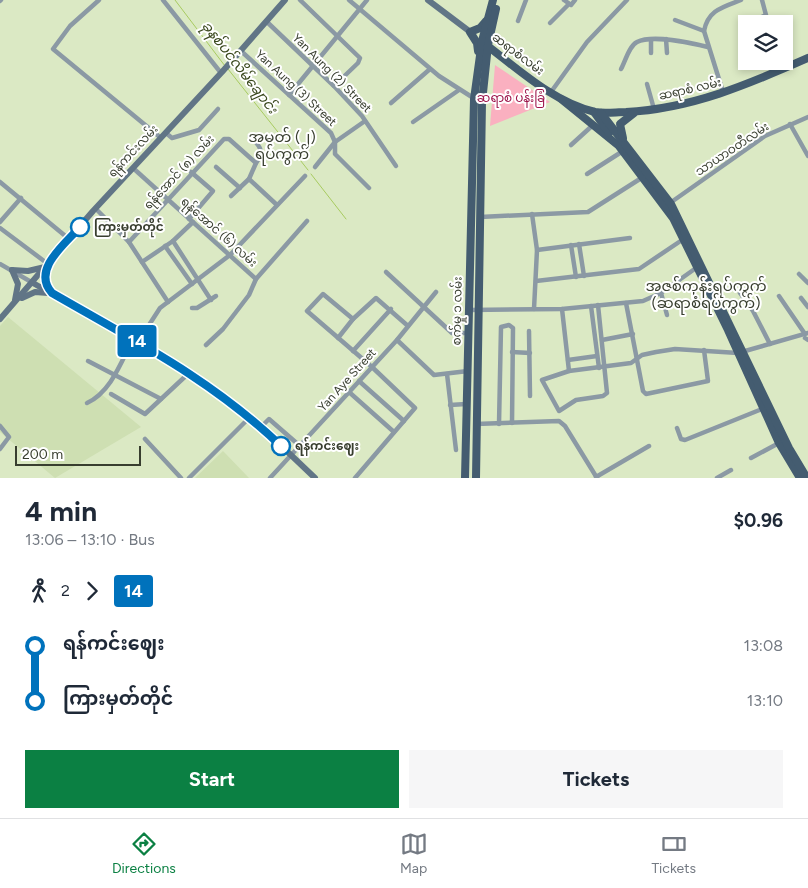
<!DOCTYPE html>
<meta charset="utf-8">
<style>
body{margin:0;font-family:Figtree,"Noto Sans Myanmar",sans-serif;background:#f6f6f7;color:#1f2937;height:100vh;display:flex;flex-direction:column;font-size:19px;white-space:nowrap}
*{box-sizing:border-box;margin:0}
p{font-size:16px;color:#747a83}
.icon{flex:none;width:28px;height:28px;fill:none;stroke:currentColor;stroke-width:2;stroke-linecap:round;stroke-linejoin:round}
.map{position:relative;height:478px;overflow:hidden}
.drawer{display:flex;flex-direction:column;background:#fff;flex:1}
.drawer>*{flex:none}
.badge{padding:0 10px;border-radius:4px;font-size:18px;line-height:32px}
.buttons{position:absolute;left:738px;top:15px;display:grid;gap:10px}
.buttons a{display:grid;place-items:center;width:55px;height:55px;border-radius:0px;background:#fff;box-shadow:0 2px 8px #0003;font-size:25px}
.scale{position:absolute;left:15px;bottom:12px;width:126px;box-sizing:border-box;padding-left:5px;border:2px solid #383e2f;border-top:0;font-size:14px;line-height:18px;white-space:nowrap;color:#383e2f;-webkit-text-stroke:4px #fff;paint-order:stroke}
.map>.badge{position:absolute;translate:-50% -50%;box-shadow:0 0 0 2px #fff}
.legs{display:flex;align-items:center;gap:8px;height:55px;padding:0 25px;font-size:16px}
.legs p{margin-inline-start:auto}
.overview{display:flex;align-items:center;justify-content:space-between;height:85px;padding:0 25px}
h1{font-size:28px;font-weight:700;line-height:38px}
.primary-button{display:flex;gap:10px;margin-top:auto;padding:10px 25px}
.primary-button a{flex:1;height:58px;border-radius:0px;background:#0b8043;color:#fff;font-size:20px;font-weight:700;line-height:58px;text-align:center}
.primary-button a+a{background:#f6f6f7;color:#1f2937}
ul{padding:0 25px;list-style:none}
li{display:flex;align-items:center;gap:18px;height:55px;font-size:19px}
li i{display:grid;place-items:center;width:8px;height:100%;margin:0 6px;background:currentColor}
li i::after{content:'';width:12px;height:12px;margin:-6px;border:4px solid;border-radius:50%;background:#fff}
li p{margin-inline-start:auto}
li:first-child i{background:linear-gradient(#0000 50%,currentColor 0)}
li:last-child i{background:linear-gradient(currentColor 50%,#0000 0)}
.menu{display:flex;justify-content:space-around;align-items:center;height:70px;border-top:1px solid #e0e1e3;background:#fff;font-size:14px;color:#747a83}
.menu a{display:grid;justify-items:center;gap:2px}
.menu .active{color:#0b8043}
.map>svg:first-child{display:block}
</style>
<div class="map">
<svg width="808" height="478" viewBox="0 0 808 478">
<rect width="100%" height="100%" fill="#dbe9c4"/>
<g fill="#cedfb2">
<path d="M8,317L141,427L55,478L0,432V326Z"/>
<path d="M223,451L249,478H195Z"/>
</g>
<path fill="#fab0c0" d="M495,65L550,102L490,126Z"/>
<g fill="none" stroke-linecap="round" stroke-linejoin="round">
<g stroke="#a8cb60" stroke-width="1">
<path d="M175,0L225,66"/>
<path d="M228,69L308,170"/>
<path d="M311,174L346,219"/>
</g>
<g stroke="#8b99a4" stroke-width="4.5">
<path d="M99,0L70,26L53,49L161,138"/>
<path d="M163,0L221,73"/>
<path d="M300,0L360,58L358,63L334,86"/>
<path d="M349,0L439,76L475,99"/>
<path d="M564,0L571,5L575,0"/>
<path d="M0,1L1,0"/>
<path d="M757,19L766,15L762,0"/>
<path d="M675,20L704,31"/>
<path d="M266,21L334,86L362,116L396,166"/>
<path d="M518,21L526,0"/>
<path d="M550,23L569,4"/>
<path d="M666,39L667,53"/>
<path d="M651,40V53"/>
<path d="M241,51L331,133L335,142V154L369,188"/>
<path d="M770,61L774,73"/>
<path d="M621,69C625,62 629,46 637,42C653,34 691,43 708,47"/>
<path d="M647,84L654,109"/>
<path d="M551,92L587,42L627,0"/>
<path d="M723,92L704,31C708,10 723,7 741,0"/>
<path d="M289,95L367,0"/>
<path d="M391,103L430,69"/>
<path d="M413,122L459,90"/>
<path d="M790,124L808,156"/>
<path d="M166,133L172,138L199,130L218,109"/>
<path d="M250,136C260,146 265,151 256,163"/>
<path d="M571,145L593,125"/>
<path d="M216,167L240,188"/>
<path d="M315,167L335,142L365,121"/>
<path d="M133,168L256,279"/>
<path d="M587,174L623,151"/>
<path d="M0,182L69,239"/>
<path d="M231,196L249,179"/>
<path d="M670,203L765,136L808,117"/>
<path d="M96,209L129,242L168,302"/>
<path d="M532,214L537,250L534,309"/>
<path d="M480,217L588,212L643,177"/>
<path d="M189,219L213,191L191,172"/>
<path d="M0,222L21,198"/>
<path d="M0,228L48,264"/>
<path d="M173,241L211,300"/>
<path d="M129,242L224,139H229L256,163L249,179L277,205"/>
<path d="M579,244L584,276"/>
<path d="M571,245L576,277"/>
<path d="M165,246L192,284"/>
<path d="M537,250L630,238"/>
<path d="M142,262L173,241L193,222"/>
<path d="M0,264L33,283"/>
<path d="M386,272L452,333H468"/>
<path d="M799,274L808,283"/>
<path d="M536,281L639,269L685,238"/>
<path d="M661,293L667,315"/>
<path d="M740,293L753,311L770,344"/>
<path d="M779,296L805,334"/>
<path d="M801,298L808,307"/>
<path d="M626,303L643,391L646,394L708,381L704,350"/>
<path d="M598,305L607,393L603,396L576,400L559,411L542,380L569,371L631,363L642,355L656,352L675,349L738,353L808,333"/>
<path d="M591,306L599,368"/>
<path d="M192,308H197L216,296"/>
<path d="M562,309L569,371"/>
<path d="M469,310L562,309L643,301L661,293L696,268"/>
<path d="M353,319L323,294L307,311L372,367L415,408L355,478"/>
<path d="M529,331L530,396"/>
<path d="M338,338L353,319L376,298L408,326"/>
<path d="M805,338L808,340"/>
<path d="M397,340L434,375L468,371"/>
<path d="M602,340L633,334"/>
<path d="M138,342L160,308L230,255L305,176"/>
<path d="M206,345L223,329L249,295L256,279L307,221"/>
<path d="M353,351L391,309"/>
<path d="M512,352L530,353"/>
<path d="M568,360L597,356"/>
<path d="M88,361L161,399"/>
<path d="M447,374L456,450"/>
<path d="M359,381L404,421"/>
<path d="M349,392L394,432"/>
<path d="M111,394L145,414L190,372"/>
<path d="M87,403C111,392 121,362 133,339"/>
<path d="M450,405L466,404"/>
<path d="M476,424L559,421L565,426L597,478"/>
<path d="M499,424L501,327L509,325L513,328L512,423"/>
<path d="M0,426L9,437L0,449"/>
<path d="M261,427L269,419L300,446"/>
<path d="M677,428L681,439L685,440L762,409"/>
<path d="M145,439L181,478"/>
<path d="M751,458L779,443"/>
<path d="M596,477L649,446"/>
<path d="M189,478L250,417"/>
<path d="M270,478L397,340L436,292"/>
<path d="M717,478L731,470"/>
</g>
<g stroke="#617586" stroke-width="6">
<path d="M428,0L473,34"/>
<path d="M12,270L18,284L15,300"/>
<path d="M12,270L28,271L45,267"/>
<path d="M46,270L44,281L50,290"/>
<path d="M33,283L190,372L252,418L315,478"/>
<path d="M22,298L35,292L48,293"/>
<path d="M0,319L93,211L222,72L285,0"/>
</g>
<g stroke="#445c70" stroke-width="8">
<path d="M485,44C518,69 553,102 595,112C605,114 616,112 626,112C691,109 749,84 808,58"/>
<path d="M478,51L477,43L470,32L480,28L486,21"/>
<path d="M561,99L619,146L673,218L728,330L779,443L800,478"/>
<path d="M594,112L609,133"/>
<path d="M601,113L671,204L789,448L807,478"/>
<path d="M623,138L620,124L634,113"/>
<path d="M465,478L474,99L482,41L493,0"/>
<path d="M476,478L482,102L488,45L496,9"/>
</g>
</g>
<g fill="none" stroke-linecap="round" stroke-linejoin="round">
<g stroke="#fff" stroke-width="11">
<path id="line-1" d="M80,227C65,244 31,270 52,293C135,341 211,379 281,446"/>
</g>
<use href="#line-1" stroke="#0072bc" stroke-width="8"/>
</g>
<g fill="#fff" stroke="#0072bc" stroke-width="2.5">
<circle cx="80" cy="227" r="9"/>
<circle cx="281" cy="446" r="9"/>
</g>
<g text-anchor="middle" stroke-width="4" stroke-linejoin="round" paint-order="stroke">
<g font-size="12" fill="#383e2f" stroke="#fff">
<text transform="translate(518 54) rotate(37)" y="4">ဆရာစံလမ်း</text>
<text transform="translate(332 73) rotate(45)" y="4">Yan Aung (2) Street</text>
<text transform="translate(296 88) rotate(43)" y="4">Yan Aung (3) Street</text>
<text transform="translate(690 89) rotate(-13)" y="4">ဆရာစံ လမ်း</text>
<text transform="translate(732 149) rotate(-34)" y="4">သာယာဝတီလမ်း</text>
<text transform="translate(133 151) rotate(-47)" y="4">ရန်ကင်းလမ်း</text>
<text transform="translate(179 172) rotate(-47)" y="4">ရန်အောင် (၈) လမ်း</text>
<text transform="translate(219 232) rotate(42)" y="4">ရန်အောင် (၆) လမ်း</text>
<text transform="translate(457 311) rotate(-89)" y="4">စက်မှု ၁ လမ်း</text>
<text transform="translate(347 380) rotate(-48)" y="4">Yan Aye Street</text>
</g>
<g font-size="12" fill="#9c144a" stroke="#fff">
<text x="511" y="102">ဆရာစံ ပန်းခြံ</text>
</g>
<g font-size="12" font-weight="bold" fill="#383e2f" stroke="#fff" text-anchor="start">
<text x="94" y="231">ကြားမှတ်တိုင်</text>
<text x="295" y="450">ရန်ကင်းဈေး</text>
</g>
<g font-size="14" font-style="italic" fill="#3a481d" stroke="#fff">
<text transform="translate(240 67) rotate(52)" y="5">ခုနစ်ပင်လိမ်ချောင်း</text>
</g>
<g font-size="15" fill="#383e2f" stroke="#fff">
<text x="282" y="142">အမှတ် (၂)<tspan x="282" dy="17">ရပ်ကွက်</tspan></text>
<text x="706" y="291">အဇစ်ကုန်းရပ်ကွက်<tspan x="706" dy="17">(ဆရာစံရပ်ကွက်)</tspan></text>
</g>
</g>
</svg>
<div class="buttons">
<a><svg class="icon" aria-label="layers" viewBox="0 0 24 24"><path d="M12 4l9 5-9 5-9-5zM3 14l9 5 9-5"/></svg></a>
</div>
<div class="scale">200 m</div>
<b class="badge" style="left:137px;top:341px;background:#0072bc;color:#fff">14</b>
</div>
<section class="drawer">
<div class="overview"><div><h1>4 min</h1><p>13:06 – 13:10 · Bus</p></div><b>$0.96</b></div>
<div class="legs"><svg class="icon" aria-label="walk" viewBox="0 0 24 24"><circle cx="13" cy="4" r="2"/><path d="M13 8l-2 6 4 7M11 14l-3 7M7 12l3-4h3l4 4"/></svg>2<svg class="icon" aria-label="forward" viewBox="0 0 24 24"><path d="M9 5l7 7-7 7"/></svg><b class="badge" style="background:#0072bc;color:#fff">14</b></div>
<ul>
<li><i style="color:#0072bc"></i><b>ရန်ကင်းဈေး</b><p>13:08</p></li>
<li><i style="color:#0072bc"></i><b>ကြားမှတ်တိုင်</b><p>13:10</p></li>
</ul>
<div class="primary-button"><a>Start</a><a>Tickets</a></div>
</section>
<nav class="menu">
<a class="active"><svg class="icon" aria-label="directions" viewBox="0 0 24 24"><path d="M12 3l9 9-9 9-9-9zM9 14v-3h6M13 9l2 2-2 2"/></svg>Directions</a>
<a><svg class="icon" aria-label="map" viewBox="0 0 24 24"><path d="M3 6l6-2 6 2 6-2v14l-6 2-6-2-6 2zM9 4v14M15 6v14"/></svg>Map</a>
<a><svg class="icon" aria-label="tickets" viewBox="0 0 24 24"><path d="M3 7h18v10H3zM15 7v10"/></svg>Tickets</a>
</nav>
